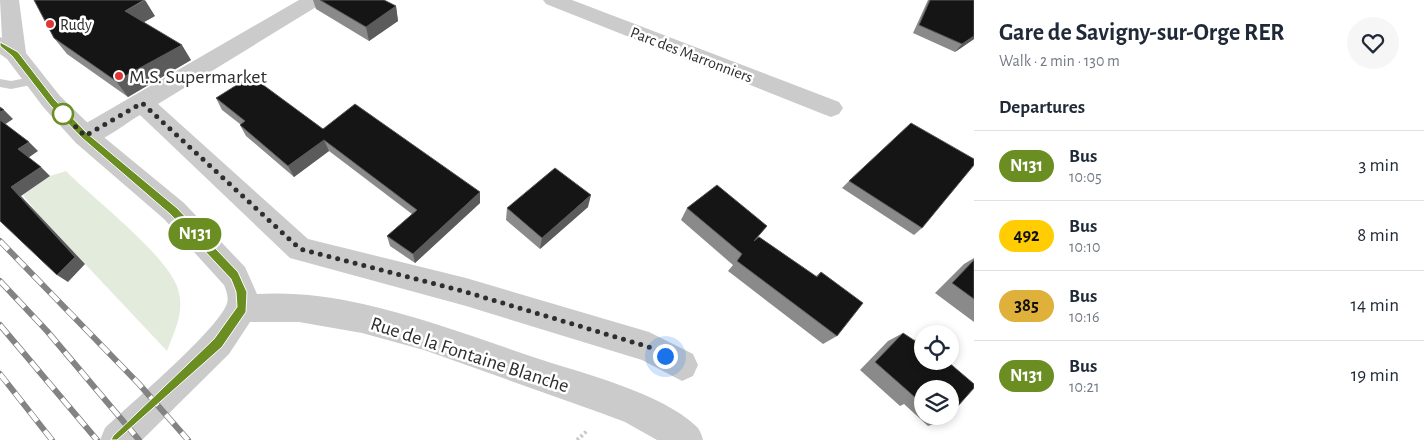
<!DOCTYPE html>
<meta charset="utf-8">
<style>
body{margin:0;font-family:"Alegreya Sans",sans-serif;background:#f6f6f7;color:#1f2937;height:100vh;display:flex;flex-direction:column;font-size:19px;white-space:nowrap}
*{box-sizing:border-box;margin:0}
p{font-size:16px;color:#747a83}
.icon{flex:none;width:28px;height:28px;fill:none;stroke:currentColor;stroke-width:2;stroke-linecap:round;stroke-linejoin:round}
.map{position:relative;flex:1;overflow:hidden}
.drawer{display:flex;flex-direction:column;background:#fff;width:450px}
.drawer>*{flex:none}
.badge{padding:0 10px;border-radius:16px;font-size:18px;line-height:32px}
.tools{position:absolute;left:914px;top:325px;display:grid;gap:10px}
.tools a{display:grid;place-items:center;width:45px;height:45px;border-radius:50%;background:#fff;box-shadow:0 2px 8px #0003;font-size:25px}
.you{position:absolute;width:25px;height:25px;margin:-12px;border:4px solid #fff;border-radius:50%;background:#1a73e8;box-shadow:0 0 0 8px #1a73e833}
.map>.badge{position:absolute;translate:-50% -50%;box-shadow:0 0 0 2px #fff}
h2{padding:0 25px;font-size:19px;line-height:45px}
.round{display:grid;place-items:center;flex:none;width:52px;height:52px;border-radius:26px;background:#f6f6f7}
.overview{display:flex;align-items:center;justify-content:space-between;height:85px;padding:0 25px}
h1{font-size:24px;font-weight:700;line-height:38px}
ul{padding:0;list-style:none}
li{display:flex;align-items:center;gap:15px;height:70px;padding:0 25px;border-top:1px solid #e0e1e3}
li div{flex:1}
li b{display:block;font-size:19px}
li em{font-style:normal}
li .badge{min-width:55px;font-weight:700;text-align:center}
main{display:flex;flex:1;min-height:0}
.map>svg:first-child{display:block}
</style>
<main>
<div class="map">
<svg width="974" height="440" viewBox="0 0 974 440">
<rect width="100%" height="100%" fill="#fff"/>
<path fill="#e3ebdc" d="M66,171C92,198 173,259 179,293C184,314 174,332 167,351L38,214L23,195L50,176Z"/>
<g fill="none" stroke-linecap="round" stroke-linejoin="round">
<path stroke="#cbcbcb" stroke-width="4" stroke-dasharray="2.5 2.5" stroke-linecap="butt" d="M577,440L587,431"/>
<path fill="#cbcbcb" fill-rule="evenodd" d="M37,76L41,77L43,80L41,83L11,89L0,87V79L11,81Z"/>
<g fill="#cbcbcb" fill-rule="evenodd">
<path d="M299,0H324L321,4L158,104L308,239L466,278L649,332L693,354L698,365L693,376L682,381L642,360L466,306L290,258L140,115C122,125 97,149 76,143L73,136L76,129Z"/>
<path d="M543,0H572L839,102L843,108L839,114L831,117L823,114L546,4Z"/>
</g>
<path fill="#cbcbcb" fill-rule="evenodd" d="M0,0H19L26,53L60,96L94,129L184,203L245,267L257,294C293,292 328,296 363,304C421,317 477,338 533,357C581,373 661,392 697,427C700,430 702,436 703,440H657L625,422L601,413L424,350L362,333L299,322H250L229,354L142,440H100L105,428C128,406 221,327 227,303C229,297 226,290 224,285L164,219L76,143L44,108L7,59L0,54V37L2,38Z"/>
<g stroke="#838383" stroke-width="6">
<g id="rail">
<path d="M0,241L139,384L188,440"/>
<path d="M0,281L47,331L139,440"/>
<path d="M0,325L97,440"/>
<path d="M0,374L52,440"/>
</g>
</g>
<use href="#rail" stroke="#fff" stroke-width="4.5" stroke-dasharray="12" stroke-linecap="butt"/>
</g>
<g fill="#8a8a8a">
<path d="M313,0H384L396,6L398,21L369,41L316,9Z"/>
<path d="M928,0H974V39L955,52L913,33Z"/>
<path d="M155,16L144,22L191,60L128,97L67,54L54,38Z"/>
<path d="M216,98L323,129L480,192V203L415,263L390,246L387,236L412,214L329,151L294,177L246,136L240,125V124L222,110Z"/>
<path d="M849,181L922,228L914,235L842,188Z"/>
<path d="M588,207L540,249L506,220L507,208Z"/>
<path d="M687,208L759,237L816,276L821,272L837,336L823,344L728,271L733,265L681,220Z"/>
<path d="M974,258V322L935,293L964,264Z"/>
<path d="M903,333L914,340L919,338L922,389V416H949L946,420L928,426L904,404L900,406L860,370L888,341Z"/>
</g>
<g fill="#5b5b5b">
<path d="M145,0L155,16L135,27L125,11Z"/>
<path d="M396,6L398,21L369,41L366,27Z"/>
<path d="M974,36V39L955,52L962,44Z"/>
<path d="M182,45L191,60L128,97L116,81Z"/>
<path d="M4,110L13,119L4,125L0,121V112Z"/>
<path d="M324,140L329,151L294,177L288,166Z"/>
<path d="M29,142L38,151L28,158L18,149Z"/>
<path d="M41,167L50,176L21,196L85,264L68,282L57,275L11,187Z"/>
<path d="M480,192V203L415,263L413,254Z"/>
<path d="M591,195L588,207L540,249L542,238Z"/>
</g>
<g fill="#151515" stroke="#5b5b5b">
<path d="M34,0H144L125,11L182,45L116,81L54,38Z"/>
<path d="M320,0H384L396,6L366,27Z"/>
<path d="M930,0H974V36L962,44L919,25Z"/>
<path d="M251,76L323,129L355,104L480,192L413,254L387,236L417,210L324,140L288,166L240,125L245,121L216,98Z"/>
<path d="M0,107L4,110L0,112Z"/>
<path d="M0,120L29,142L18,149L41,167L11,187L75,257L57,275L0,221Z"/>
<path d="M911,123L974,159V165L922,228L849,181Z"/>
<path d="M555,168L591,195L542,238L507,208Z"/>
<path d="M717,185L767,226L754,241L759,237L817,277L821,272L863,303L837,336L737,261L742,254L687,208Z"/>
<path d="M974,260V299L952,283Z"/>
<path d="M903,333L915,341L919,338L922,341V361H947L974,384V388L950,415V389H922V398L920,395L917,399L875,362Z"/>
<path d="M943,416H949L946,420Z"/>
</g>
<path fill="#6b8e23" stroke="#fff" d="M0,42L18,52L55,100L88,134L177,208L238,272L247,292L246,312L222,347L117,440H111L113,436L214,339L237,307L236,292L231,279L170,214L82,138L50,105L12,56L0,46Z"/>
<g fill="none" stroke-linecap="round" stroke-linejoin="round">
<path stroke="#2e2e2e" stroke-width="5" stroke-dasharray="0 9" d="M63,114L85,136L142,103L300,249L466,292L649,347L665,356"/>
</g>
<g fill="#e03535" stroke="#fff" stroke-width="2">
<circle cx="50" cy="24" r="5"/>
<circle cx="119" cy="76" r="5"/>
</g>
<circle fill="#fff" stroke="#6b8e23" stroke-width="2.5" cx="63" cy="114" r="10"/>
<g text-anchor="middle" stroke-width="5" stroke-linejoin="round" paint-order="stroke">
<g font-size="16" fill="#2e2e2e" stroke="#fff" text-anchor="start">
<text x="60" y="30">Rudy</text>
</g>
<g font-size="16" fill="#2e2e2e" stroke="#fff">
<text transform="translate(692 54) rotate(21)" y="6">Parc des Marronniers</text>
</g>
<g font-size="20" fill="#2e2e2e" stroke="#fff" text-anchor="start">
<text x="129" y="83">M.S. Supermarket</text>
</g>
<g font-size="20" fill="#2e2e2e" stroke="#fff">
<text transform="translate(470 354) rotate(18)" y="7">Rue de la Fontaine Blanche</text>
</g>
</g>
</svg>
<div class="tools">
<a><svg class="icon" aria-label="locate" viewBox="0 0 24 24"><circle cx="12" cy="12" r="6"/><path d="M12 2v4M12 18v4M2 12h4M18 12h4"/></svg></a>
<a><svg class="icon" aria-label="layers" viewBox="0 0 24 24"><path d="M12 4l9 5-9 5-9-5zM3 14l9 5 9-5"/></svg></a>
</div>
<div class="you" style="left:665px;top:356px"></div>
<b class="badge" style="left:195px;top:234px;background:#6b8e23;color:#fff">N131</b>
</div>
<section class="drawer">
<div class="overview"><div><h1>Gare de Savigny-sur-Orge RER</h1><p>Walk · 2 min · 130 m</p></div><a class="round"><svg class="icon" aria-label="heart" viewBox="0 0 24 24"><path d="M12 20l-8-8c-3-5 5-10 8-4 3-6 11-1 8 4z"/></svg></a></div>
<h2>Departures</h2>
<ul>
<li><span class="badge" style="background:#6b8e23;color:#fff">N131</span><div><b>Bus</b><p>10:05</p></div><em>3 min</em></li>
<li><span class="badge" style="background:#ffcd02;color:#111">492</span><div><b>Bus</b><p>10:10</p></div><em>8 min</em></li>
<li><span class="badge" style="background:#dfb03a;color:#111">385</span><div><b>Bus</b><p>10:16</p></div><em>14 min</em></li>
<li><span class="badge" style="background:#6b8e23;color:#fff">N131</span><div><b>Bus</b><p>10:21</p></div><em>19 min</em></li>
</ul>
</section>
</main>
